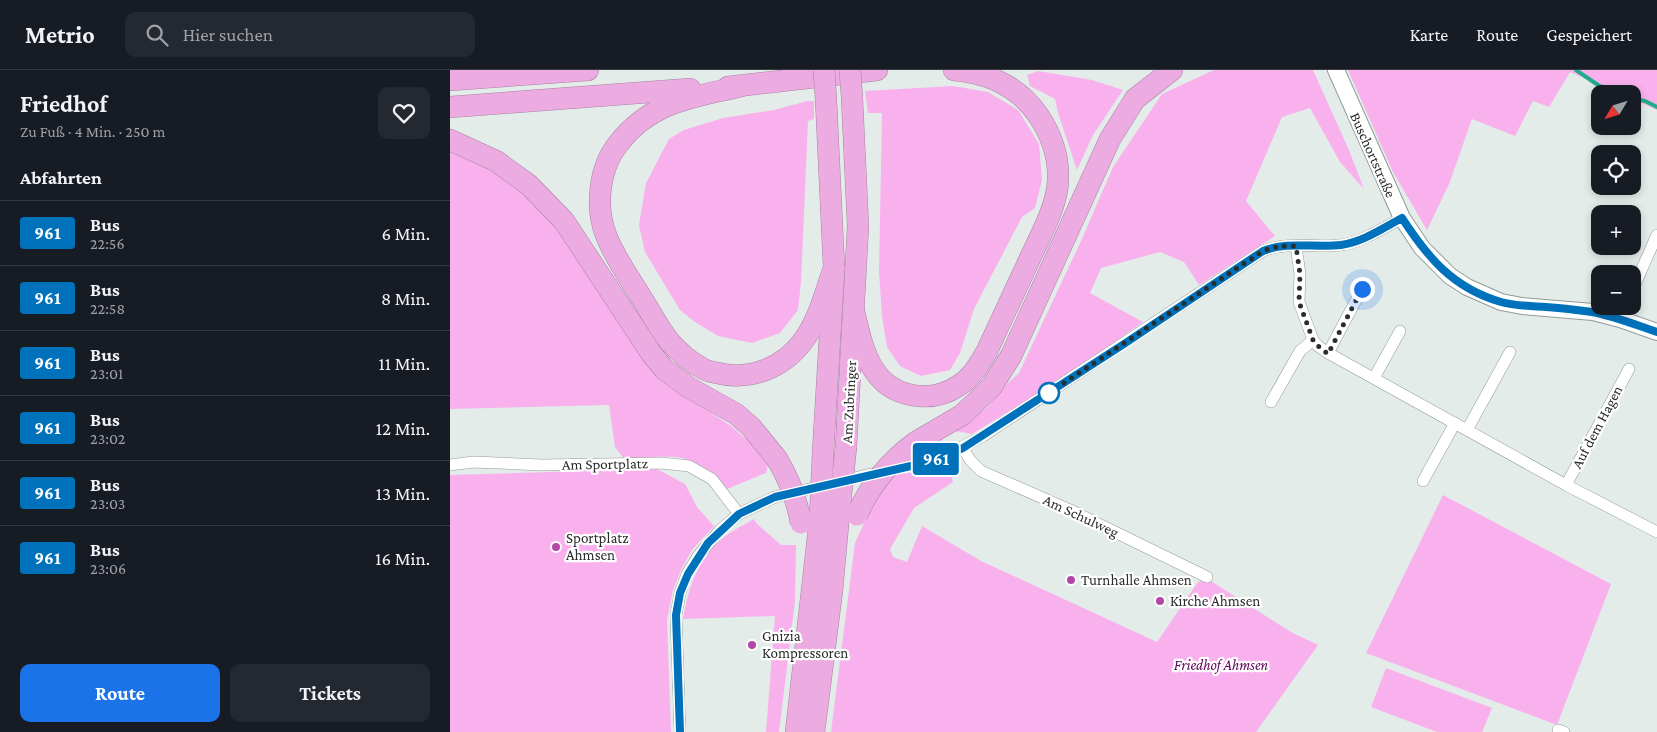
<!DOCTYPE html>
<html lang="de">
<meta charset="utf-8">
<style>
body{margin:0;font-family:"Crimson Pro",serif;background:#242831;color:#f1f3f6;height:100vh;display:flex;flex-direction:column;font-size:19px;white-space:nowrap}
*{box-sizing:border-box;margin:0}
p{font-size:16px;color:#9ea1a6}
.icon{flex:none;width:28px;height:28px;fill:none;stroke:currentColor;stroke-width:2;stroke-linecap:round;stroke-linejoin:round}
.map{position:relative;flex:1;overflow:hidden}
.panel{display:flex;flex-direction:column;background:#171b24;width:450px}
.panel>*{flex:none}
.badge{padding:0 10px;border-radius:4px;font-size:18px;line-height:32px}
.needle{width:32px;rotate:232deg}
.buttons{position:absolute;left:1141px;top:15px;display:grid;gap:10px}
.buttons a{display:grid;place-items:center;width:50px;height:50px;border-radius:10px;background:#171b24;box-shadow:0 2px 8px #0003;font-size:25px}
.you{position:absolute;width:25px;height:25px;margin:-12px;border:4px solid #fff;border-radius:50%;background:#1a73e8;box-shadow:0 0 0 8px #1a73e833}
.map>.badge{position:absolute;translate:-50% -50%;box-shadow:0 0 0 2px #fff}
h2{padding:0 20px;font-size:19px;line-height:45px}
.round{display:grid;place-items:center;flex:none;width:52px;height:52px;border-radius:10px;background:#242831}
.summary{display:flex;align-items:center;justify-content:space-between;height:85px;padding:0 20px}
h1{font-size:24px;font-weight:700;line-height:38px}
.action{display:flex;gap:10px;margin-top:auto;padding:10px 20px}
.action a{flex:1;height:58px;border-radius:10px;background:#1a73e8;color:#fff;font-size:20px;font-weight:700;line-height:58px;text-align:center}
.action a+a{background:#242831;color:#f1f3f6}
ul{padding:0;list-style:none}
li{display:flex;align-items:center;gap:15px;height:65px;padding:0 20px;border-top:1px solid #363941}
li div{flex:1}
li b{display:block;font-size:19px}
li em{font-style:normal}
li .badge{min-width:55px;font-weight:700;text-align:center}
header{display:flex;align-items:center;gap:30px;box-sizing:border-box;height:70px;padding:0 25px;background:#171b24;border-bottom:1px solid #363941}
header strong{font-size:24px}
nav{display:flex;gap:28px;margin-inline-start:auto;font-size:18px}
.search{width:350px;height:45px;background:#242831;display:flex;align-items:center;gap:12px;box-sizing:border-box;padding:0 18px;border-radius:10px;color:#9ea1a6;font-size:19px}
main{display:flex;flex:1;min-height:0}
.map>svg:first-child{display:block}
</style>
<header>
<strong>Metrio</strong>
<div class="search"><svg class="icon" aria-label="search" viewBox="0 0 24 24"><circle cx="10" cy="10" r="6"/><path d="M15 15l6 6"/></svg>Hier suchen</div>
<nav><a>Karte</a><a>Route</a><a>Gespeichert</a></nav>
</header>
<main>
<section class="panel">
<div class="summary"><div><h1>Friedhof</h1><p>Zu Fuß · 4 Min. · 250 m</p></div><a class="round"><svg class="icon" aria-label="heart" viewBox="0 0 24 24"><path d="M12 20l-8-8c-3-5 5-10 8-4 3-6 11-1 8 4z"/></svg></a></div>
<h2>Abfahrten</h2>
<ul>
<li><span class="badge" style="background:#0072bc;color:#fff">961</span><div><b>Bus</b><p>22:56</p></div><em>6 Min.</em></li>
<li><span class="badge" style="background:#0072bc;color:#fff">961</span><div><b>Bus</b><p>22:58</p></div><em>8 Min.</em></li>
<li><span class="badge" style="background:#0072bc;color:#fff">961</span><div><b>Bus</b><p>23:01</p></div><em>11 Min.</em></li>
<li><span class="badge" style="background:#0072bc;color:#fff">961</span><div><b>Bus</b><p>23:02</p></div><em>12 Min.</em></li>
<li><span class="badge" style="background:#0072bc;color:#fff">961</span><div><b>Bus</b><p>23:03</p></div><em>13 Min.</em></li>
<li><span class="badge" style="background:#0072bc;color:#fff">961</span><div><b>Bus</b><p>23:06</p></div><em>16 Min.</em></li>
</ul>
<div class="action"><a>Route</a><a>Tickets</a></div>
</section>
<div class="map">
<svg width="1207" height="662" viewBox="0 0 1207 662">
<rect width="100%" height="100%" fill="#e3ece9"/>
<g fill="#f9b1ee">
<path d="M764,0H863L899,80L914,119L890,92L860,38L832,47L796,131L825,166L749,215L734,192L710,182L651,198L640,223L693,252L613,308L522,364L505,361L537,338L558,313L569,303L631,171L663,97L712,24Z"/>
<path d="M898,0H1207V40L1183,29L1182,24H1170L1120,2L1099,37L1083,31L1065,66L1022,49L999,114L977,160L943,102Z"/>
<path d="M588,1L642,10L673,20L643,65L627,100L608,43L605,29L580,16L577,5Z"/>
<path d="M503,16L538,22L568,40L589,74L592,110L585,138L572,147L524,239L510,283L500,300L471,306L450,296L437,277L432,246L429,202L432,43H418L415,21Z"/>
<path d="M357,31H364V49L358,51L351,212L348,240L330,263L302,273L268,266L245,252L230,240L195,182L189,155L196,113L219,69L234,60L273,48L324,40Z"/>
<path d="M0,79L53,107L81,129L107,157L218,315L281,356L302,374L318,394L316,403L277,419C264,405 251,393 232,388C221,385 187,388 174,389L165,377L159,335L0,339Z"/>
<path d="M498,395L503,412L464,438L440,479L443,487L457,492L472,456L531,491L707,572L748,512L756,508L841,562L868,575L806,662H381L405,473L424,431L443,405L472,401Z"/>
<path d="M207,399L235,414L247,437L264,456L242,480L231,500L223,520L217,550L221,662H0V405Z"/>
<path d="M993,425L1161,514L1107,655L916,583Z"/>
<path d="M304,449L306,453L331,475H346L345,531L329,662H316L325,546L233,549C239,516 247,490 274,467C283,460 294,455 304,449Z"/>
<path d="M936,598L1042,638L1032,662H987L921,637Z"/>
</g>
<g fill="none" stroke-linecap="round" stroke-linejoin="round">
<g stroke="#21ad8b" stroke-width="4">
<path d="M1126,0L1148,15L1169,24"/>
<path d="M1182,28L1195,31L1207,37"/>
</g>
<g stroke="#929b97" stroke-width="12">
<g id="street">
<path d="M846,176L850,204L849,232L863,270L868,276L878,283L1116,415L1207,462"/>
<path d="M1182,221L1207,165"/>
<path d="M1170,249L1176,236"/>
<path d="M878,283L912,219"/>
<path d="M924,308L950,261"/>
<path d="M821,332L850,281L863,270"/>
<path d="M1017,360L1060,282"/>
<path d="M513,378L520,390L531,401L620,440L757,507"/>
<path d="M0,395L23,392L92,395L212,393L239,396L262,409L289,444"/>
<path d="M973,411L1005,353"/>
<path d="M1116,415L1179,299"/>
<path d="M1108,660L1114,662"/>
<path d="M230,662L226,545L230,523L237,504L248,486L270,460L289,444L325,427L492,387L533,366L813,181C837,171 866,178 891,175C913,172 933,158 952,148"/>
</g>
</g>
<g stroke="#929b97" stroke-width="18">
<path id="secondary" d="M886,0L952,148L972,178L1000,206L1017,217L1051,232L1072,236L1143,242L1170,249L1207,262"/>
</g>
<g stroke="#a880a2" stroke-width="22">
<g id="highway">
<path d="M0,10L138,0"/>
<path d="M291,16C242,28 201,31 168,74C149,98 145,137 156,165C164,187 179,207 191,227C201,242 209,259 220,272C229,282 240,292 252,298C256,301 262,302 267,303C300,311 333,298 353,271C369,250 375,222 384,198"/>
<path d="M278,17L427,0"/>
<path d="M0,37L240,19"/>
<path d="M0,70L46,91L79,115L114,151L201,283L214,299L238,317L286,344L301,357L327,389"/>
<path d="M404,242C409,262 413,283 424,300C442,328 481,334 508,316C522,308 529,294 537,281C552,249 567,216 582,184C591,164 603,143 607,120C611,93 603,67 588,45C568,16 538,3 504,0"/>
<path d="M466,372L512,345L528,330L542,316L561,286L660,69L685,29L722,0"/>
<path d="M396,377L408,156L402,28"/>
<path d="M373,382L384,198L376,30"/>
<path d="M346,662L370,449"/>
<path d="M364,662L382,521L389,444"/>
</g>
</g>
<use href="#street" stroke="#fff" stroke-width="11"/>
<use href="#secondary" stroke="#fff" stroke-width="16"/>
<use href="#highway" stroke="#ecace2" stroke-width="21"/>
<g stroke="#a880a2" stroke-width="22" stroke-linecap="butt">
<g id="highway-bridge">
<path d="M374,0L376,30"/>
<path d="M400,0L402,28"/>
<path d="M327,389C339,409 347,430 351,453"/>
<path d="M389,444L396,377"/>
<path d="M407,445C420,415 440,391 466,372"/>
<path d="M370,449L373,382"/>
</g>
</g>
<use href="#highway-bridge" stroke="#ecace2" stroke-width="21"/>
</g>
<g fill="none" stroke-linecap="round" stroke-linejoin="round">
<g stroke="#fff" stroke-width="11">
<path id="line" d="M230,662L226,545L230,523L238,504L258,473L289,444L325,427L474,393L492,388L513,378L674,274L813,181C837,171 865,178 891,175C913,172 933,158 952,148C978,188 1003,218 1051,232C1065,236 1081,236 1096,237C1111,238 1127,240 1142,242C1164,246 1186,255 1207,262"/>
</g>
<use href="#line" stroke="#0072bc" stroke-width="8"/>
<path stroke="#292d2c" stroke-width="5" stroke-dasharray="0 9" d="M599,323L813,181C825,176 834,176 846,176L850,204L849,232L863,270L868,276L878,284L912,219"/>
</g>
<circle fill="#fff" stroke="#0072bc" stroke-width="2.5" cx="599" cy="323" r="10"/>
<g fill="#b247a7" stroke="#fff" stroke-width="2">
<circle cx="106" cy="477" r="5"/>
<circle cx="621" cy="510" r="5"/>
<circle cx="710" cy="531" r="5"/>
<circle cx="302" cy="575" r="5"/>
</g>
<g text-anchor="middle" stroke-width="4.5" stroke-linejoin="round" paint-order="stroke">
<g font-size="15" fill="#292d2c" stroke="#fff">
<text transform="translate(923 85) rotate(66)" y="5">Buschortstraße</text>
<text transform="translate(399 332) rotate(-87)" y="5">Am Zubringer</text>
<text transform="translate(1147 357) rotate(-62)" y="5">Auf dem Hagen</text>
<text transform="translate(155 394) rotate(-1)" y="5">Am Sportplatz</text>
<text transform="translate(631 446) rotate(25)" y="5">Am Schulweg</text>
</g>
<g font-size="15" fill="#292d2c" stroke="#fff" text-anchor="start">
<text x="116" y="473">Sportplatz<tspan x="116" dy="17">Ahmsen</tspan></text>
<text x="631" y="515">Turnhalle Ahmsen</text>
<text x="720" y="536">Kirche Ahmsen</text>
<text x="312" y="571">Gnizia<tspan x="312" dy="17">Kompressoren</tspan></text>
</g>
<g font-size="15" font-style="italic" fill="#5f0058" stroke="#fff">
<text x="771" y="600">Friedhof Ahmsen</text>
</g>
</g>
</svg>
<div class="buttons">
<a><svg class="needle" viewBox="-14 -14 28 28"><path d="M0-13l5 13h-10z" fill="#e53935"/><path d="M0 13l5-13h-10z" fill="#9ea1a6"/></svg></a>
<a><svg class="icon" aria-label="locate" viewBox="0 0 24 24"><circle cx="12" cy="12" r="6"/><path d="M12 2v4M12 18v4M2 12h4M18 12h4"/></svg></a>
<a>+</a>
<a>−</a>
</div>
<div class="you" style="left:912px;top:219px"></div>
<b class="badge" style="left:486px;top:389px;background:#0072bc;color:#fff">961</b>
</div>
</main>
